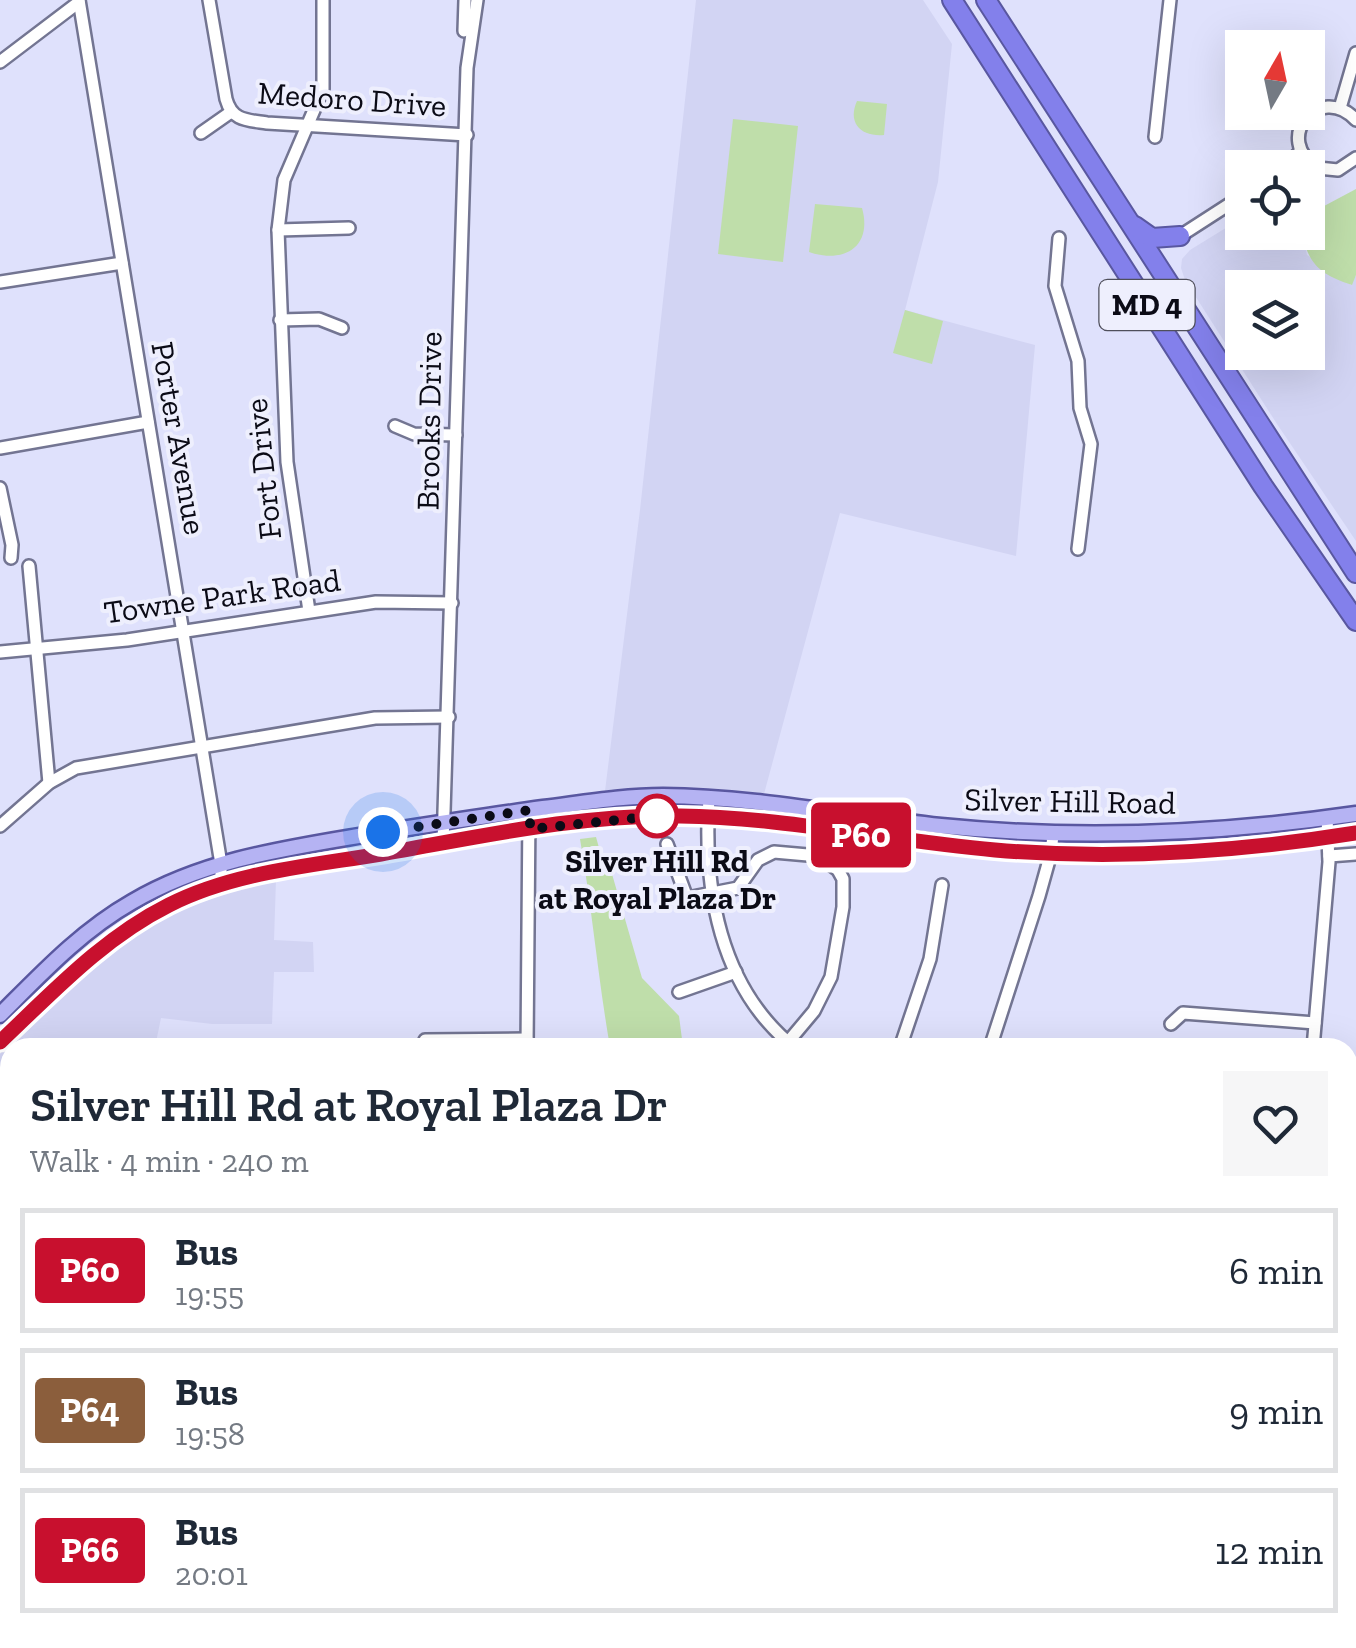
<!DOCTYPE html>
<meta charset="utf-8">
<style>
body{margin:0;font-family:"Zilla Slab",serif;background:#f6f6f7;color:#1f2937;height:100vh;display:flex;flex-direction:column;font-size:38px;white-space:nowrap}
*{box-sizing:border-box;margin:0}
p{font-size:32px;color:#747a83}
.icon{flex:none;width:55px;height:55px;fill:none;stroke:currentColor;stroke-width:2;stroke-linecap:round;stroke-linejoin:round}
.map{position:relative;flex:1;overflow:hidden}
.side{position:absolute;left:0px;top:1038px;width:1358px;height:612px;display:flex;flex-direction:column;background:#fff;border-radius:30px 30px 0 0;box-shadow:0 10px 40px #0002}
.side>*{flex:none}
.badge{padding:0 20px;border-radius:8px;font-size:35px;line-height:65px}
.needle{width:65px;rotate:9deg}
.buttons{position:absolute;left:1225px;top:30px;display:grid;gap:20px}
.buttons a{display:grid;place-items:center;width:100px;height:100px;border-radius:0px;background:#fff;box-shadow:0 10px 40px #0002;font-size:50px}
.you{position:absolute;width:50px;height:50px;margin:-25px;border:8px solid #fff;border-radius:50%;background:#1a73e8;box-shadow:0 0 0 15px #1a73e833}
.map>.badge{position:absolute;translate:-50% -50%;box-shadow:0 0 0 5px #fff}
.round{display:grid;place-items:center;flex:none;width:105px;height:105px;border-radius:0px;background:#f6f6f7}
.headline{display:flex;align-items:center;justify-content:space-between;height:170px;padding:0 30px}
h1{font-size:48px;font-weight:600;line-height:75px}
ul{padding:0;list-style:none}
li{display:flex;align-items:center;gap:30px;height:125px;margin:0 20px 15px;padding:0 10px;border:5px solid #e0e1e3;border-radius:0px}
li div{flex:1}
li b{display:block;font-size:38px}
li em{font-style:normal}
li .badge{min-width:110px;font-weight:700;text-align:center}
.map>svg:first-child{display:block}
</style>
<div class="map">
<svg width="1356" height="1648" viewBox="0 0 1356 1648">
<rect width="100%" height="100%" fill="#dfe1fc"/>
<g fill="#d2d4f3" fill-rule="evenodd">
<path d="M696,0H923L952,44L938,182L905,310L1035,345L1016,556L840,513L764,794L677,789L605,791L640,510Z"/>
<path d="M1242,218V232L1302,233L1307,255L1351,285L1356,275V541L1277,424L1185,280L1181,268L1182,259L1190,250ZM1242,288H1308V352H1242Z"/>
<path d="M276,880L274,940L313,942L314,972H274L272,1024H212L161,1018L155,1047L10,1048V1224L0,1216V1054L76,980L122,941L157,920L206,897Z"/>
</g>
<g fill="#bfdeaa">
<path d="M857,101L887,104L884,135C861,137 847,123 857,101Z"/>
<path d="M733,119L798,126L783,262L718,254Z"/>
<path d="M1356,189V275L1352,285C1322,275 1309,266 1302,234L1308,232V212L1311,213Z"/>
<path d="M815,204L862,208C873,247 843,264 809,252Z"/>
<path d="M905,310L943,321L932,364L893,353Z"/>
<path d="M596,837L606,873L612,874L642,978L679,1016L683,1047H610C598,978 592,908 580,839Z"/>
<path d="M1356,1521V1648H590L589,1640H1348V1527Z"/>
</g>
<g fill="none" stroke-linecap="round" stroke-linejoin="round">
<g stroke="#8cbe67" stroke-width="2.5">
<path d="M1348,1625L1356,1607"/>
<path d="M1337,1648L1341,1640"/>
</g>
<g stroke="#737592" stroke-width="16">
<g id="minor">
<path d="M79,0L221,864V885"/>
<path d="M209,0L226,99C232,121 247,120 267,123L467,135"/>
<path d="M464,31L465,0"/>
<path d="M0,62L79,2"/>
<path d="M1340,108L1356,53"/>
<path d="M1287,112L1301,125"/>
<path d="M1356,120C1319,81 1271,140 1318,168L1338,170L1356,158"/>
<path d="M201,133L231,112"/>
<path d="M1155,137L1170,0"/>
<path d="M1283,168L1301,151"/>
<path d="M278,230L349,228"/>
<path d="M1180,236L1242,196"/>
<path d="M1059,238L1055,286L1078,361L1080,408L1091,444L1078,549"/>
<path d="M0,282L122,263"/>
<path d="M280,320L319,319L342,328"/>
<path d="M395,426L414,434L456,435"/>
<path d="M0,448L148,422"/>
<path d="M0,488L12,545L11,558"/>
<path d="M29,566L49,783"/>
<path d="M309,611L287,462L278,230L284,180L323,89V0"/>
<path d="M0,652L127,640L376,602L452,603"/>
<path d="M709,798C703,887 719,988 795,1048"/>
<path d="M0,826L49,783L76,768L375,718L449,717"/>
<path d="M443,844L467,68L477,0"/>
<path d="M667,844L687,898L738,888L758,860L774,852L819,856L838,870L843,879V907L831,977L814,1011L783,1048"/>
<path d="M1329,856L1356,854"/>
<path d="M679,992L736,972"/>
<path d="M1171,1024L1183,1013L1315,1023"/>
<path d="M425,1040L527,1039"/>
<path d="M527,1048L529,810"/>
<path d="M900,1048L930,959L942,885"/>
<path d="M990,1048L1039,896L1051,853L1053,835"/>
<path d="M1313,1048L1329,862L1327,818"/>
<path d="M1348,1394L1356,1395"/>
<path d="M12,1648L20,1640"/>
<path d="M81,1648L97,1640"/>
<path d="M399,1648L404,1640"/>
</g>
</g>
<g stroke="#5957a0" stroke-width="19">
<g id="major">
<path d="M0,1015C41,974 81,931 132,902C205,859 288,848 370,834C428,825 485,816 543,808C583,803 622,796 663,796C756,797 849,816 941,826C1080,840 1218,834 1356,814"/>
<path d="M0,1043C52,992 103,938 169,905C235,873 310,866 381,854C479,837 580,815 680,816C785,817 890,840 995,850C1114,861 1238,851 1356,833"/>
<path d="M0,1224L10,1234"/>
<path d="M317,1640L325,1648"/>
</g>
</g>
<g stroke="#5957a0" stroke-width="22">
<g id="highway">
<path d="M952,0L1263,486L1356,621"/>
<path d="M986,0L1356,573"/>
<path d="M1135,226L1152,238L1180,236"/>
</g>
</g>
<use href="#minor" stroke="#fff" stroke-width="11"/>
<use href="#major" stroke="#b5b3f3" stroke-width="14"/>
<use href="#highway" stroke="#8380eb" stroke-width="18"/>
</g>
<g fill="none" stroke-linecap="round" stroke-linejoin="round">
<g stroke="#fff" stroke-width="22">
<path id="line" d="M0,1042C53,992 103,938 169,905C234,872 310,866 381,854C479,837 580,814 680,816C785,817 890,841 995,850C1114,860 1238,852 1356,833"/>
</g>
<use href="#line" stroke="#c8102e" stroke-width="15"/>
<path stroke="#0b0b16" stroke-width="10" stroke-dasharray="0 18" d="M383,832L530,810V829L657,816"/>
</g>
<circle fill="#fff" stroke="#c8102e" stroke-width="5" cx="657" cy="816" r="20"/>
<g text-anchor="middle" stroke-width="8" stroke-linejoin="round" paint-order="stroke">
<rect fill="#eeeffd" stroke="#4f4f5b" stroke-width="2.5" x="1099.5" y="280" width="95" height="50" rx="8"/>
<g font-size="30" font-weight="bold" fill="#0b0b16">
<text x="1147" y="315">MD 4</text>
</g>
<g font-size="32" fill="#0b0b16" stroke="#eeeffd">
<text transform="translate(352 99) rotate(4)" y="11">Medoro Drive</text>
<text transform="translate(429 421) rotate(-89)" y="11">Brooks Drive</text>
<text transform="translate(179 438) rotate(80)" y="11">Porter Avenue</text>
<text transform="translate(263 469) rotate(-96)" y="11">Fort Drive</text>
<text transform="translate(222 596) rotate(-8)" y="11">Towne Park Road</text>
<text transform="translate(1070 801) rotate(1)" y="11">Silver Hill Road</text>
</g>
<g font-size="32" font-weight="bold" fill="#0b0b16" stroke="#eeeffd">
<text x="657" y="872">Silver Hill Rd<tspan x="657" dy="37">at Royal Plaza Dr</tspan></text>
</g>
</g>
</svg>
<div class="buttons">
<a><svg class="needle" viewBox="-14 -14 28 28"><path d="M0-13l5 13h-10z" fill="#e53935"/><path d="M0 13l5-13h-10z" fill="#747a83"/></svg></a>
<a><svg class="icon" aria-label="locate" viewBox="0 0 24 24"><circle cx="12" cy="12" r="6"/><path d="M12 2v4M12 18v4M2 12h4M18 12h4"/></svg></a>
<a><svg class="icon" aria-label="layers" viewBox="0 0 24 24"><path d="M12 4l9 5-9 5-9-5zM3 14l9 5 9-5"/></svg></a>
</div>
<div class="you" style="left:383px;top:832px"></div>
<b class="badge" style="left:861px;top:835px;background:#c8102e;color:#fff">P60</b>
<section class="side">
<div class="headline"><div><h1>Silver Hill Rd at Royal Plaza Dr</h1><p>Walk · 4 min · 240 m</p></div><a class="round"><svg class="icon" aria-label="heart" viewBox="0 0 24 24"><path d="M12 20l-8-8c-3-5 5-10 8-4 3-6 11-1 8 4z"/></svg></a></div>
<ul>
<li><span class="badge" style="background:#c8102e;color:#fff">P60</span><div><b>Bus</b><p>19:55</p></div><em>6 min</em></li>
<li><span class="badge" style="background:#8b5e3c;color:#fff">P64</span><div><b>Bus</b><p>19:58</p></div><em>9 min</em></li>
<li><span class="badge" style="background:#c8102e;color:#fff">P66</span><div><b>Bus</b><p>20:01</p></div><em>12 min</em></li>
</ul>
</section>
</div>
